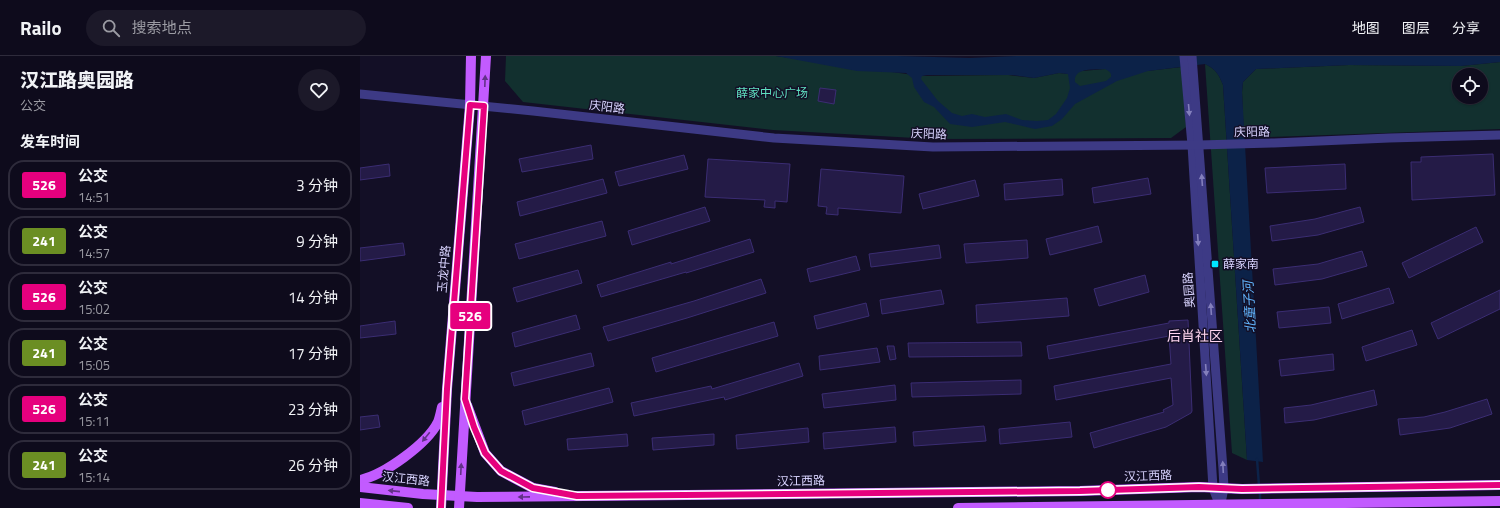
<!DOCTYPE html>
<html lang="zh">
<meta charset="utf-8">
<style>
body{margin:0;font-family:"Titillium Web","Noto Sans SC",sans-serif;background:#1c1929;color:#f1f3f6;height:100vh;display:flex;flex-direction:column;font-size:15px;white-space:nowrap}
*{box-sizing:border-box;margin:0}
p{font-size:13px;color:#9b9ba3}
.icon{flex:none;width:22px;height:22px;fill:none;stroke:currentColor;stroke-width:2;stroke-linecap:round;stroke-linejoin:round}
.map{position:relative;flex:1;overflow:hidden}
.side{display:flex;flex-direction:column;background:#0e0b1c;width:360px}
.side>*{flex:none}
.badge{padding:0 8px;border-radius:3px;font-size:14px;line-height:26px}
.buttons{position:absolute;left:1092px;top:12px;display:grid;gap:8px}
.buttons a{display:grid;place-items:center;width:36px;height:36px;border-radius:50%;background:#0e0b1c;box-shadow:0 1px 3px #0004,0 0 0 1px #2e2b3b;font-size:20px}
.map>.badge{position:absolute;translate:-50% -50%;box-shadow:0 0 0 2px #fff}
h2{padding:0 20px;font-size:15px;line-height:36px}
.round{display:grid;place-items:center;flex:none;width:42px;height:42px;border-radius:21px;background:#1c1929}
.summary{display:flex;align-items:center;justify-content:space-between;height:68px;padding:0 20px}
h1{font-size:19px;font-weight:800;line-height:30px}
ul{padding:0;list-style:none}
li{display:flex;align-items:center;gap:12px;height:50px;margin:0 8px 6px;padding:0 12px;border:2px solid #2e2b3b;border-radius:16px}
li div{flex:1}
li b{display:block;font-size:15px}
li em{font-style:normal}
li .badge{min-width:44px;font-weight:700;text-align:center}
header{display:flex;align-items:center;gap:24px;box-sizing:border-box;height:56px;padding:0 20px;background:#0e0b1c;border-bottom:1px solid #2e2b3b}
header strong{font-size:19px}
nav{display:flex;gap:22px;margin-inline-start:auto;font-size:14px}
.search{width:280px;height:36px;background:#1c1929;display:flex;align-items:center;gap:10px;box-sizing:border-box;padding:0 14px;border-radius:22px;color:#9b9ba3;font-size:15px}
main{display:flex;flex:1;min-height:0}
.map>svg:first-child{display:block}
</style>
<header>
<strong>Railo</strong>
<div class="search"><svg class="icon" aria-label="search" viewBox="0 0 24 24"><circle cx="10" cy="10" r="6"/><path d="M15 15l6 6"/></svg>搜索地点</div>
<nav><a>地图</a><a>图层</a><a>分享</a></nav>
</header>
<main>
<section class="side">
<div class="summary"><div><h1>汉江路奥园路</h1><p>公交</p></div><a class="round"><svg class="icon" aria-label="heart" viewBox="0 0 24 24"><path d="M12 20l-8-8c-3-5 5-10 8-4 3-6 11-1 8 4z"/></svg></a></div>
<h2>发车时间</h2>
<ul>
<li><span class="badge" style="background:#e6007e;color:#fff">526</span><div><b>公交</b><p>14:51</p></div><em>3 分钟</em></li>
<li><span class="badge" style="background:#6b8e23;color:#fff">241</span><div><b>公交</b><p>14:57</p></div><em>9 分钟</em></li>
<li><span class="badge" style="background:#e6007e;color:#fff">526</span><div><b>公交</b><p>15:02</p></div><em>14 分钟</em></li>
<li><span class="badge" style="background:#6b8e23;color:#fff">241</span><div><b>公交</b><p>15:05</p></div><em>17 分钟</em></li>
<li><span class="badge" style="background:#e6007e;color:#fff">526</span><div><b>公交</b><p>15:11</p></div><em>23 分钟</em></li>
<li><span class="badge" style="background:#6b8e23;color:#fff">241</span><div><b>公交</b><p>15:14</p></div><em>26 分钟</em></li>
</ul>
</section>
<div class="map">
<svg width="1140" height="452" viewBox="0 0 1140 452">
<rect width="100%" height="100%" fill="#130f26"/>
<g fill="#12302f" fill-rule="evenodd">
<path d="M146,0H416L561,20L648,19L674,22L699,17L708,18L722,15L745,13L787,15L822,11L826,71L811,82L573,83L413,74L163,46L145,25Z"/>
<path d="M1140,6V73L884,82L882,36L883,26L896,13L989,9L1101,10ZM1099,19H1121V41H1099Z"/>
<path d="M845,8C856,13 859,19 863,29L887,404L872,397Z"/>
</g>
<path fill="#0c2248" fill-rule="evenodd" d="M416,0H538L610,2L656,0H1140V6L1101,10L989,9L896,13L883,26L882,36L903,406L887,404L863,29C859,19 856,13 845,8L788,15L757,25L715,48L702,63L692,70L675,73L645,66L612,71L590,68L574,51L564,46L554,31L552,22L546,17L497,15ZM745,13C749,15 752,17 751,21L746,25L720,30L715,26C713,11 735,14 745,13ZM699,17L708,18L710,32L707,42L696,58L688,64L677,65L662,64L646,58L625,61L612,58L602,60L592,57L578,45L561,23L562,20L567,19H652L674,22Z"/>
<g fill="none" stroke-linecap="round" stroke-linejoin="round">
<g stroke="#0c2248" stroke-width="2.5">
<path d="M897,403L899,430"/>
<path d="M900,435V446"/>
</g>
</g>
<g fill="#241b47" stroke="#3b2d73">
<path d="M460,32L476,34L474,48L458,45Z"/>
<path d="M231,89L233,103L162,116L159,103Z"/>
<path d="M1133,98L1135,139L1052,144L1051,106H1061V101Z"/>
<path d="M324,99L328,113L259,130L255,116Z"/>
<path d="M348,103L430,108L427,146L415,145V152L404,151L405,144L345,141Z"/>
<path d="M29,108L30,120L0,124V112Z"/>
<path d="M985,108L986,133L907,137L905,112Z"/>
<path d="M461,113L544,120L541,157L478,152V159L466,158L467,151L458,150Z"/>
<path d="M788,122L791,138L734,147L732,132Z"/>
<path d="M243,123L247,137L160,160L157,146Z"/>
<path d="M702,123L703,139L645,144L644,128Z"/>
<path d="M615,124L619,140L563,153L559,138Z"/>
<path d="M345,151L350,165L272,189L268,175Z"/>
<path d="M1000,151L1004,166L958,179L912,185L910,170L955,163Z"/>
<path d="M242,165L246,180L159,203L155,188Z"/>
<path d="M738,170L742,186L690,199L686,183Z"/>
<path d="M1116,171L1123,186L1049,222L1042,207Z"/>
<path d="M390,183L394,196L326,217V216L241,241L237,229L311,206V208Z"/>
<path d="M667,184L668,202L606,207L604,188Z"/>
<path d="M43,187L45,199L0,205V192Z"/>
<path d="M579,189L581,202L511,211L509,198Z"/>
<path d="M1002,195L1007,210L962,223L915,229L913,213L958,208Z"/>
<path d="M496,200L500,214L450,226L447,213Z"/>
<path d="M218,214L222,227L157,246L153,232Z"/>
<path d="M785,219L789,236L739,250L734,233Z"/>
<path d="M401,223L406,237L327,262L248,285L243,271L334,245Z"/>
<path d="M1029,232L1034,247L982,263L978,248Z"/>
<path d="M581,234L584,248L522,258L520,244Z"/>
<path d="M1140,234V253L1078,283L1071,267Z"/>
<path d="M707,242L709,260L617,267L616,249Z"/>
<path d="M506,247L509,260L457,273L454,260Z"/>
<path d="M969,251L971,267L919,272L917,256Z"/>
<path d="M216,259L220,273L155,291L152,277Z"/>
<path d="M828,264L832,355L831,357L806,371L734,392L730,377L804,356L803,354L813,349L811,322L696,344L694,330L811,308L809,280L689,303L687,290L809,267V265Z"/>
<path d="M35,265L36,278L0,282V270Z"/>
<path d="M414,266L418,280L296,316L292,302Z"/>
<path d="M1052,274L1057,289L1006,305L1002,291Z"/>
<path d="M661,286L662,300L549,301L548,287Z"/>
<path d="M527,290H534L536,303L530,304Z"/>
<path d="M517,292L520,306L460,314L459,300Z"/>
<path d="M231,297L234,310L154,330L151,317Z"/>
<path d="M973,298L974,314L921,320L919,304Z"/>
<path d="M439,307L443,320L365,344L364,341L274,360L271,347L351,330L352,333Z"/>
<path d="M661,324V338L552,341L551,327Z"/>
<path d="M535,329L536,344L464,352L462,338Z"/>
<path d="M249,332L253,346L165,369L162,355Z"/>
<path d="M1014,334L1017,349L954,364L925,367L924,352L951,349Z"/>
<path d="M1127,343L1132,358L1090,372L1040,379L1038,363L1064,361L1085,356Z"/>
<path d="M18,359L20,371L0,374V361Z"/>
<path d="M710,366L712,381L640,388L639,373Z"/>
<path d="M624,370L626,385L554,390L553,376Z"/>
<path d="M535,371L536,386L464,393L463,377Z"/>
<path d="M448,372L449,386L377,393L376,379Z"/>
<path d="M267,378L268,390L208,394L207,383Z"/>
<path d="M354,378V389L293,394L292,382Z"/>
</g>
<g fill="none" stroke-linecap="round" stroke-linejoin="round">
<g stroke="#3d3a85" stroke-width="9">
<path d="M824,0L832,89L853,432L860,450"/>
<path d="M832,0L863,413L864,432L860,452"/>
<path d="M0,38L173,55L414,82L573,91L839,89L914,87L1029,82L1140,79"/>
</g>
<g stroke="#c25bff" stroke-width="10">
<path d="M107,349L125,397L141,415L173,432L195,436"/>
<path d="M0,424C24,419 67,388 78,366C80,361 81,355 82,351"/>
<path d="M0,431L63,438L117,441L720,435L839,431L882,433L1140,429"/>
<path d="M0,447L48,452"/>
<path d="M81,452L87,333L110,49L111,0"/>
<path d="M99,452L126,0"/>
<path d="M598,452L1140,445"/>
</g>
</g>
<defs><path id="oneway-solid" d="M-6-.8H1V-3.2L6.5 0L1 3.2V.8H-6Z"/></defs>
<g fill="#623188">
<use href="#oneway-solid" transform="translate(125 25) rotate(-88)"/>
<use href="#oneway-solid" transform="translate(66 381) rotate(129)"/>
<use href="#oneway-solid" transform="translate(101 413) rotate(-87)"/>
<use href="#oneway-solid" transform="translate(34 435) rotate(-174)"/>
<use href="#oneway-solid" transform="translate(164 441) rotate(179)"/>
</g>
<g fill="#837fbc">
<use href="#oneway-solid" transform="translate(829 54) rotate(85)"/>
<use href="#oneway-solid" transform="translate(842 124) rotate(-94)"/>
<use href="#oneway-solid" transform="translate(838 184) rotate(86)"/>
<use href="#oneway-solid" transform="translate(851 253) rotate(-94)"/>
<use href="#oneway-solid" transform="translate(846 314) rotate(86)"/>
<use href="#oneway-solid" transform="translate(863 411) rotate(-93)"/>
</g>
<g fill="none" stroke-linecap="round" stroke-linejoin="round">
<g stroke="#fff" stroke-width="9">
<path id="line" d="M81,452L87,333L110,49L124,50L105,343L114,371L125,397L141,415L173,432L217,440L720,435L839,431L882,433L1140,429"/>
</g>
<use href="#line" stroke="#e6007e" stroke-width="6"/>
</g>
<rect fill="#00e5ff" stroke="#130f26" stroke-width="1.5" x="851" y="204" width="8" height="8" rx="2"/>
<circle fill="#fff" stroke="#e6007e" stroke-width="2" cx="748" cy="434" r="8"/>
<g text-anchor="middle" stroke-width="3" stroke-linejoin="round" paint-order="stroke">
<g font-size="12" fill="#5fe0c0" stroke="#130f26">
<text x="412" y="41">薛家中心广场</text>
</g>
<g font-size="12" fill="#d9d4ff" stroke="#130f26">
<text transform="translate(247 51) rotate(7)" y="4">庆阳路</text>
<text transform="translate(892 76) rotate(-1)" y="4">庆阳路</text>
<text transform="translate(569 78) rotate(2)" y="4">庆阳路</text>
<text transform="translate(84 213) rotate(-85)" y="4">玉龙中路</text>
<text transform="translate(829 234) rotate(-94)" y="4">奥园路</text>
<text transform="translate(788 420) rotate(-2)" y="4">汉江西路</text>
<text transform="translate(46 423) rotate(6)" y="4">汉江西路</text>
<text transform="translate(441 425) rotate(-1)" y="4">汉江西路</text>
</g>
<g font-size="12" fill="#d9d4ff" stroke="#130f26" text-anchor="start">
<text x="863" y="212">薛家南</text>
</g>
<g font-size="13" font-style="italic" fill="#62b6ff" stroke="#130f26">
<text transform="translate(889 251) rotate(-93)" y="5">北童子河</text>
</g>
<g font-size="14" fill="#ffd6f0" stroke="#130f26">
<text x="835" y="285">后肖社区</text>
</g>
</g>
</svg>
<div class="buttons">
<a><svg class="icon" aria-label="locate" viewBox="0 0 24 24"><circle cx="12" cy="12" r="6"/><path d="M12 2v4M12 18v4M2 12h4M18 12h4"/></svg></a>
</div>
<b class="badge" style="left:110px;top:260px;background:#e6007e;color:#fff">526</b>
</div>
</main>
